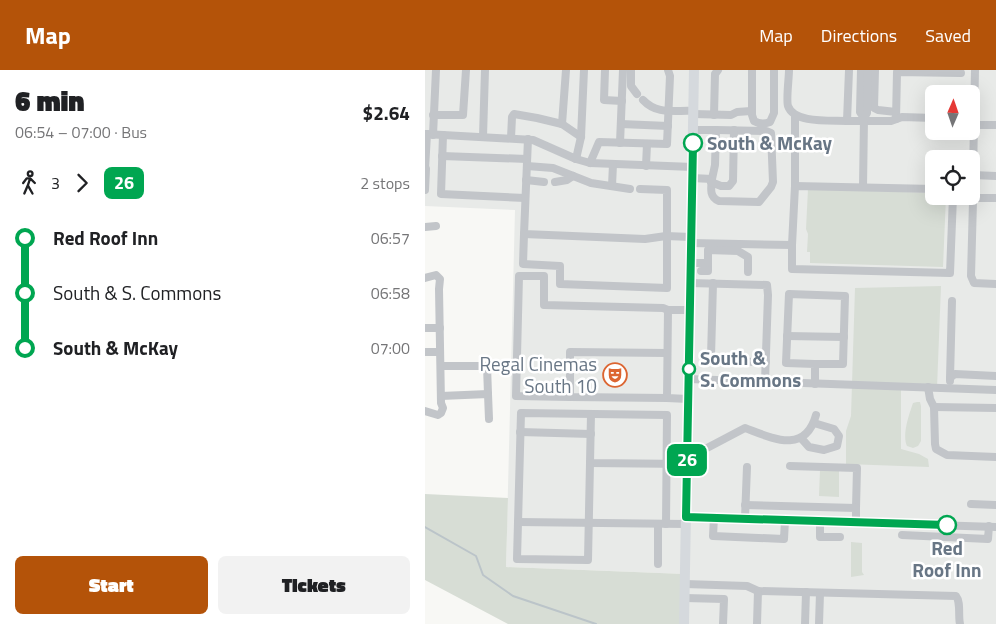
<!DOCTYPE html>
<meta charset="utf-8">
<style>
body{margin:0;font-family:"Titillium Web",sans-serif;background:#f2f2f2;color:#202124;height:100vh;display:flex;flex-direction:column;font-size:19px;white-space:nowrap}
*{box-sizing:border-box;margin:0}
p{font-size:16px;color:#757577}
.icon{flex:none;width:28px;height:28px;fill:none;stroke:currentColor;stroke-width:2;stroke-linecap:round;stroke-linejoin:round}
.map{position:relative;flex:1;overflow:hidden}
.panel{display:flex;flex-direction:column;background:#fff;width:425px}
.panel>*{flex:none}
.badge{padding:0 10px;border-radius:8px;font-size:18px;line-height:32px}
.needle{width:32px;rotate:2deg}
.buttons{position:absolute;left:500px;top:15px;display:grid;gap:10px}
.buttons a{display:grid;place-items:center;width:55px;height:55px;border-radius:8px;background:#fff;box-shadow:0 5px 20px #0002;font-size:25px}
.map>.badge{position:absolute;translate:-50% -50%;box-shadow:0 0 0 2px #fff}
.legs{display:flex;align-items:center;gap:8px;height:55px;padding:0 15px;font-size:16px}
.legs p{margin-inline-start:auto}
.overview{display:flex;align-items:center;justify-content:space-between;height:85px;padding:0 15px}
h1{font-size:28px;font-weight:800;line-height:38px}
.button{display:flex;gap:10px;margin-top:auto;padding:10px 15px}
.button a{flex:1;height:58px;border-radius:8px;background:#b45309;color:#fff;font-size:20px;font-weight:800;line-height:58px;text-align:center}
.button a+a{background:#f2f2f2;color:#202124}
ul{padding:0 15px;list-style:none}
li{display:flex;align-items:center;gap:18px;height:55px;font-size:19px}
li i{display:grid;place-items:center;width:8px;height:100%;margin:0 6px;background:currentColor}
li i::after{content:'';width:12px;height:12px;margin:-6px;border:4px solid;border-radius:50%;background:#fff}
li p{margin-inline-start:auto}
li:first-child i{background:linear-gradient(#0000 50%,currentColor 0)}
li:last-child i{background:linear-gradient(currentColor 50%,#0000 0)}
header{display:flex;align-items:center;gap:30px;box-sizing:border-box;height:70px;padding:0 25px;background:#b45309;color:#fff}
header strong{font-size:24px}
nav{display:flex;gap:28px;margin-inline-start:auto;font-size:18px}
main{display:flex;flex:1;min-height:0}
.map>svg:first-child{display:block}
</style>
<header>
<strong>Map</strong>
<nav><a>Map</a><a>Directions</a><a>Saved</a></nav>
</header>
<main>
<section class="panel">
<div class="overview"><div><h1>6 min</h1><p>06:54 – 07:00 · Bus</p></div><b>$2.64</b></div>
<div class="legs"><svg class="icon" aria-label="walk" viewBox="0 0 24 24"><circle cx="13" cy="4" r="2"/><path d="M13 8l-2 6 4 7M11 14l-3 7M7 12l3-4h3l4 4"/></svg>3<svg class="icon" aria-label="forward" viewBox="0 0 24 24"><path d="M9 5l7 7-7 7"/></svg><b class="badge" style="background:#00a651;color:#fff">26</b><p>2 stops</p></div>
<ul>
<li><i style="color:#00a651"></i><b>Red Roof Inn</b><p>06:57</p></li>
<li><i style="color:#00a651"></i><span>South &amp; S. Commons</span><p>06:58</p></li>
<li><i style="color:#00a651"></i><b>South &amp; McKay</b><p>07:00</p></li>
</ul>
<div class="button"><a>Start</a><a>Tickets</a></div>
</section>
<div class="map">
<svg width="571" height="554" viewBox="0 0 571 554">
<rect width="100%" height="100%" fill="#f8f8f5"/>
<path fill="#e8eae8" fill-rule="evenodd" d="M0,0H571V554H259L260,504L81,497L90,140L0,136ZM509,24H546V61H509ZM509,89H546V126H509Z"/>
<g fill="#d7ddd5">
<path d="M383,119L509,123V126H521L518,197L385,193V182H382L383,164L381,159Z"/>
<path d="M516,216L512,318L476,317V379L494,384L503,389L504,397L421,394V361L426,346L430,218Z"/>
<path d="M492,332H495L496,336V371L493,376L488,378L482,376C477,364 484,345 488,333Z"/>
<path d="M395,400H414V427L394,426Z"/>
<path d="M0,424L83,428L81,497L260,504L259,554H83L0,510Z"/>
<path d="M426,472L437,473V502L439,505L426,507Z"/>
</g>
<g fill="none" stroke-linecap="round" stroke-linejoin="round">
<path stroke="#bbc4c9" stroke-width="2" d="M0,457L51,486L58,505L88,526L171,554"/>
<g stroke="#c2c5c9" stroke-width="8">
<path d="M180,0L179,30L197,31"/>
<path d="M206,0V16L212,24"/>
<path d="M327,0V45L329,51C334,54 340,54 345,52L349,43V0"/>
<path d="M364,0C364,8 361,30 363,36C369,54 407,50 422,51L424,0"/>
<path d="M436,0L435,42L439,48"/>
<path d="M450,0L449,38L453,40L471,42"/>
<path d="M550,0L548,105L571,106"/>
<path d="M218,30C232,45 249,40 269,41"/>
<path d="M269,44L306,45L312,42L326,41"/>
<path d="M8,45H38L41,0"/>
<path d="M289,45L290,4L293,0"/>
<path d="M471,49L472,2L536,3"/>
<path d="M422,51H466L477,47L509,48"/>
<path d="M137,54L141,0"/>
<path d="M196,54L243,56"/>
<path d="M549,55H571"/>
<path d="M0,64L108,70L151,89L165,93L268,97"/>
<path d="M8,65L11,0"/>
<path d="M18,65L16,124L100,128"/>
<path d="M58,67L60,0"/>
<path d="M86,68L87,47L89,44L112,48L137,54L156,67"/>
<path d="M103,69L99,164L220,169L241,166L266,167"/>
<path d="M195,73L198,0"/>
<path d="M17,86L102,89"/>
<path d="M151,89L156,67L159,0"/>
<path d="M165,93L174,72L242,74L245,6L243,0"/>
<path d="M102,96L128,98L166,113L205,119"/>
<path d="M221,96L222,74"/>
<path d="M0,99L2,64"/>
<path d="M267,108L287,109L290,95L291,60H268"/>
<path d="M287,109C286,118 284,127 294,131L334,132L346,117L348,112L346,63L341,61L291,60"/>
<path d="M101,110L119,112"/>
<path d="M130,112L142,110L148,106"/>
<path d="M286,112L296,116H304L308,111L309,60"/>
<path d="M187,116L188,94"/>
<path d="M370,116V45"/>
<path d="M438,117L439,48L442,43L443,0"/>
<path d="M0,120L1,99"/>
<path d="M571,128H551L548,131L546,206L549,213L571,214"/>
<path d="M0,157L11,156"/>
<path d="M99,164L98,194L135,196V214L242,218V120L215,119"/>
<path d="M266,173L367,175L370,116L509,119"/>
<path d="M367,175V199L525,203L528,126"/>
<path d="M266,193H283V201H276"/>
<path d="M283,193V180L313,181L323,187V202"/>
<path d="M0,208L11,205L15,209L14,219L16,333L18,338L16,343L13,345L0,341"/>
<path d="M265,213L342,215L343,225L340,312"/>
<path d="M288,213L286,287L289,290L294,291L341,292"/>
<path d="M0,258H15"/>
<path d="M362,266L419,267"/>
<path d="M0,282H15"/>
<path d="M242,283L145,282V327L242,328"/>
<path d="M16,296H62L63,324"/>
<path d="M525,308L527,231"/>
<path d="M264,309L571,320"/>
<path d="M525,311V308L530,304L571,306"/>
<path d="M390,314V294H418L420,226L364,224L361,293L390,294"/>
<path d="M503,317L505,329L509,337L510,374L511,379L522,385L571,387"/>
<path d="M16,326L63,324L64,349"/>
<path d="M145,327L91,326L94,206H119V235L238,238L243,240"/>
<path d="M263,329L242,328L243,240H265"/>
<path d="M509,337L571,338"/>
<path d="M166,344L165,393L262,394"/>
<path d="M95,362L166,364"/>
<path d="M376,368L384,377L399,380L412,376L414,366L409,359L389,353"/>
<path d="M262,382L282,378L320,358C347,368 380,385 391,345"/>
<path d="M165,393L163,490L92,489L96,343L242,345L241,454"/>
<path d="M365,396L432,398L431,438"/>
<path d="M546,434L571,435"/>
<path d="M320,435L431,438V452"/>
<path d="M261,447L571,457"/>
<path d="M289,447L288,466L359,469L360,450"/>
<path d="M320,448L322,397"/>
<path d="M395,451V467H415"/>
<path d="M93,452L261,454"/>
<path d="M477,465L563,469L564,456"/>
<path d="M233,494V454"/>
<path d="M260,514L322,516L333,521L531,526C536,532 533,546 535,554"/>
<path d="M260,528L299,529L298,554"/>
<path d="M332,554L333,521"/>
<path d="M380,554L381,522"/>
<path d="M394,554L395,523"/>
</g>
<path stroke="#d5d9dd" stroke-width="10" d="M259,554L269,0"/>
</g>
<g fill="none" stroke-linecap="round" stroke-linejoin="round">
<g stroke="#fff" stroke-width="11">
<path id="line-1" d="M268,73L261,447L522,455"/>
</g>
<use href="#line-1" stroke="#00a651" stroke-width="8"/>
</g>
<defs>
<g id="theatre-ring" transform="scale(1.25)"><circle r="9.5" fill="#fff" stroke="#dc6531" stroke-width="1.5"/><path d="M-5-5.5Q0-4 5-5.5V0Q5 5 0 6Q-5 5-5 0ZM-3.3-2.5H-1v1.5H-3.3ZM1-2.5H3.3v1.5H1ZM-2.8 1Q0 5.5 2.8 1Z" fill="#dc6531"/></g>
</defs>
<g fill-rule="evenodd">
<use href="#theatre-ring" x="190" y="305"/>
</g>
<g fill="#fff" stroke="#00a651" stroke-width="2.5">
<circle cx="268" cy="73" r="9"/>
<circle cx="264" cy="299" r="6"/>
<circle cx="522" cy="455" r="9"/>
</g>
<g text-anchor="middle" stroke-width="5" stroke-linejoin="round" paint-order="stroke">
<g font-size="19" font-weight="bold" fill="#687685" stroke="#fff" text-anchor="start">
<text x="282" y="80">South &amp; McKay</text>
<text x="275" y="295">South &amp;<tspan x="275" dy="22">S. Commons</tspan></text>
<text x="522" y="485" text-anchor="middle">Red<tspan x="522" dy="22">Roof Inn</tspan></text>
</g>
<g font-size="19" fill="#687685" stroke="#fff" text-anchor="end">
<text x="172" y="301">Regal Cinemas<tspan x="172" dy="22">South 10</tspan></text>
</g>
</g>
</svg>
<div class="buttons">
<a><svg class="needle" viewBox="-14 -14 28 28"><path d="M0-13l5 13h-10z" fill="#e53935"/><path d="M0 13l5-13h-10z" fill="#757577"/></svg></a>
<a><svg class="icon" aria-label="locate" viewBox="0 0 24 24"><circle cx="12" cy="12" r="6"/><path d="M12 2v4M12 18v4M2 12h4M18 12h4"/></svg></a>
</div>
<b class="badge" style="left:262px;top:390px;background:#00a651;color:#fff">26</b>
</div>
</main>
